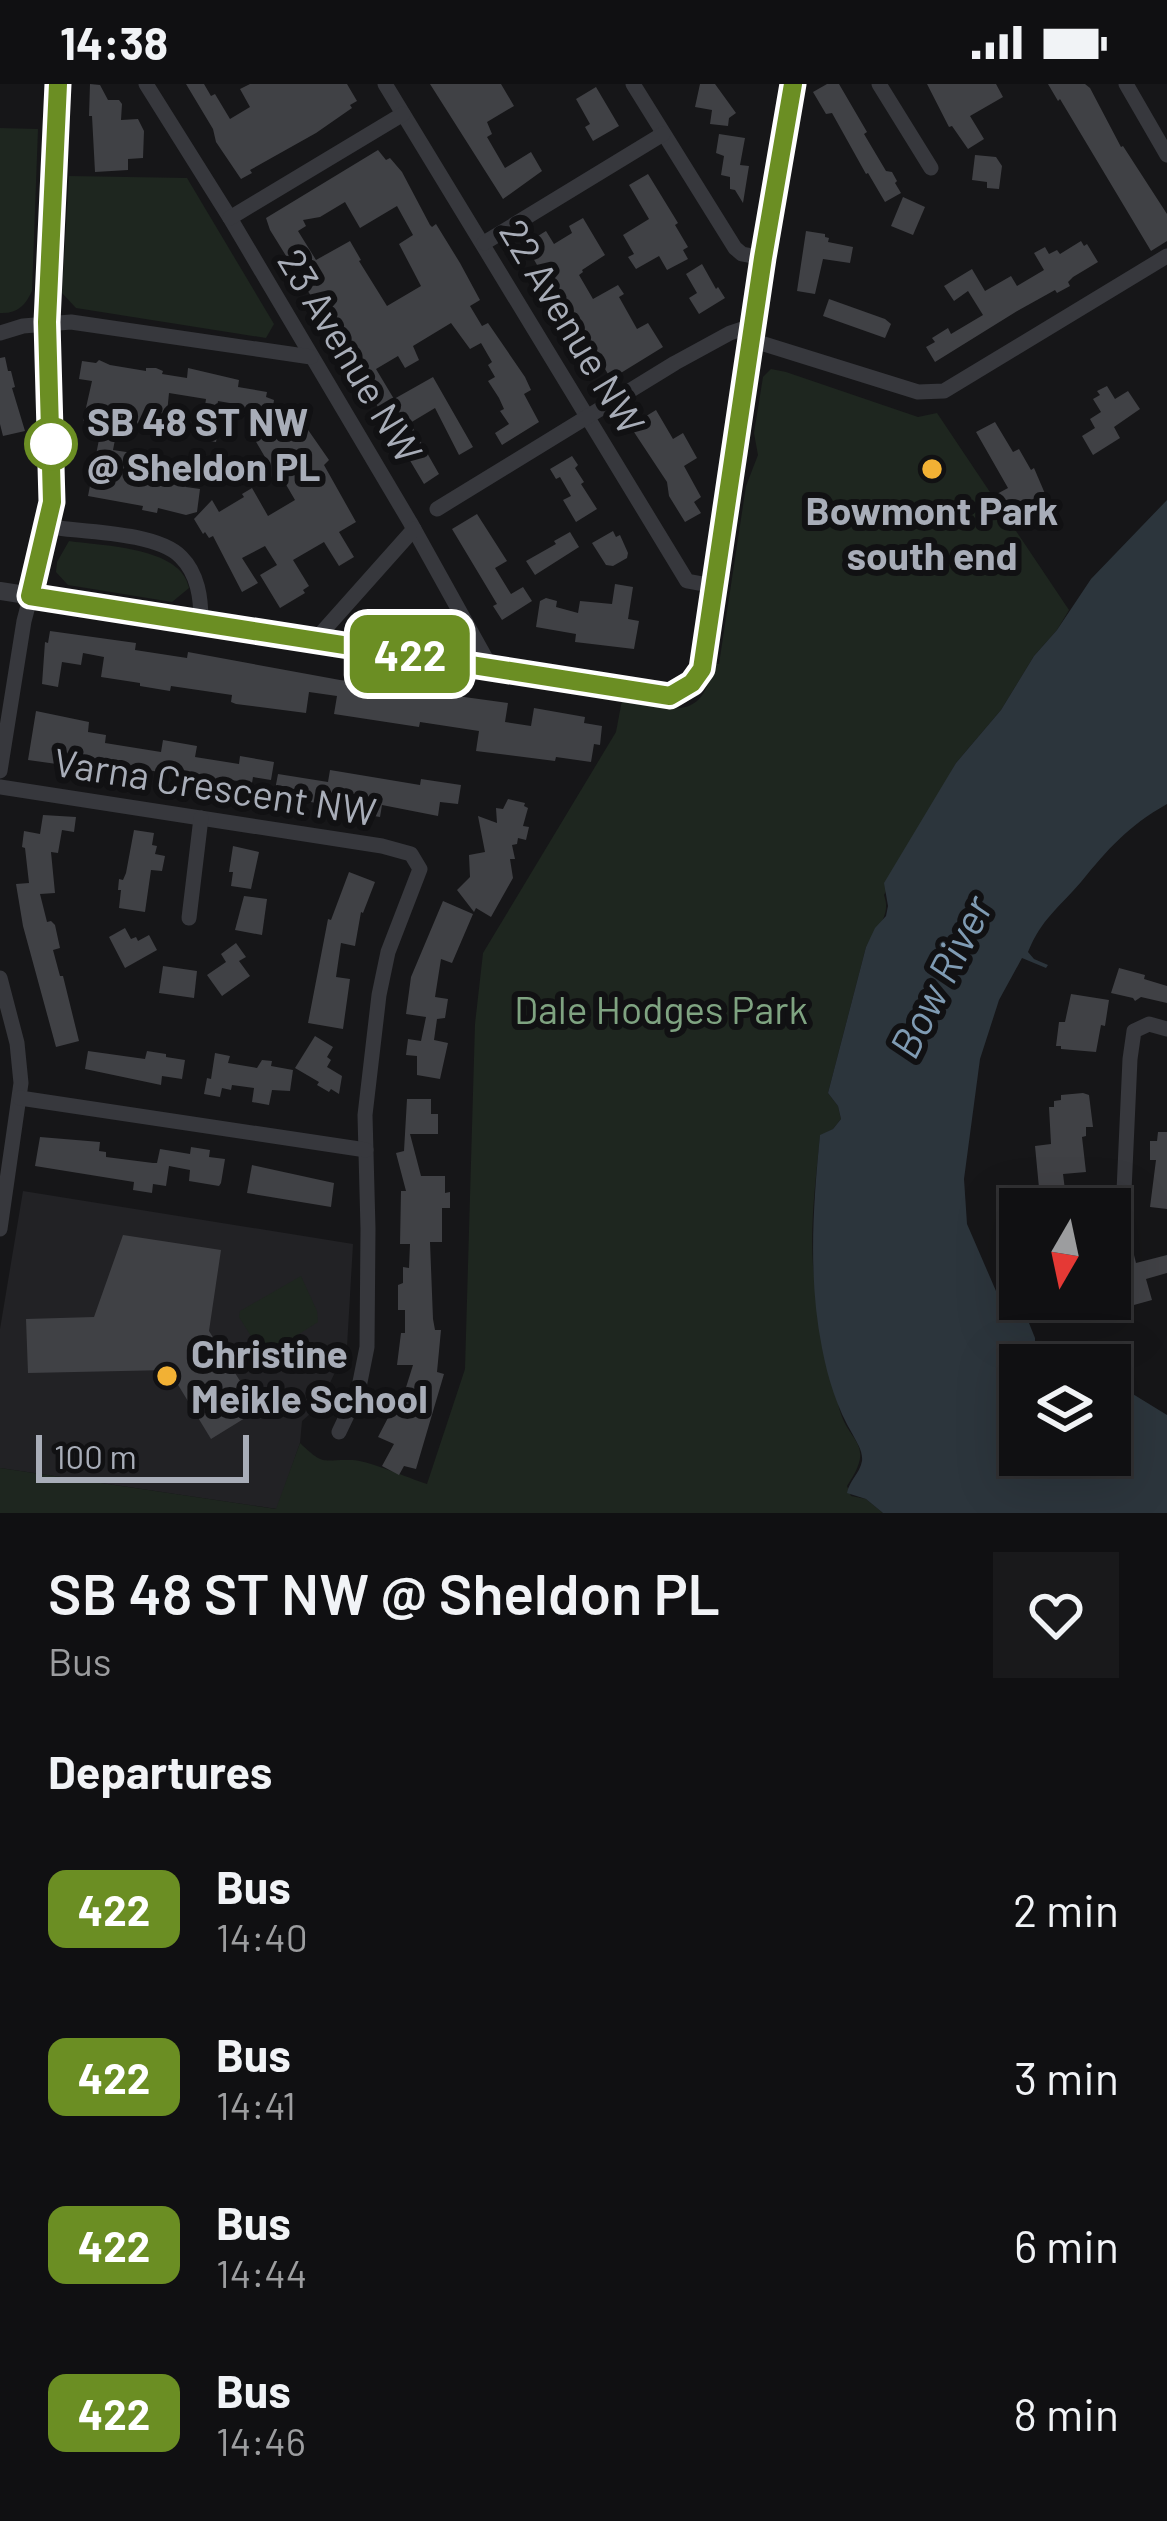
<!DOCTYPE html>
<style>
body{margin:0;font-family:Barlow,sans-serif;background:#19191b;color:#f1f3f6;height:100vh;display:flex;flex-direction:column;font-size:45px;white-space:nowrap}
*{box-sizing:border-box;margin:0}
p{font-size:39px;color:#9c9d9f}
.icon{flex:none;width:66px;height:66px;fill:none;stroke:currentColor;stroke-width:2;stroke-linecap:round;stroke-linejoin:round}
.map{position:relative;height:1429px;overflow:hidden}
.sheet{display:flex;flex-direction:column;background:#101012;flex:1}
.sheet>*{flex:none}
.badge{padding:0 24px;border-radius:18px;font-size:42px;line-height:78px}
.needle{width:78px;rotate:189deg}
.controls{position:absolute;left:999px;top:1104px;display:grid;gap:24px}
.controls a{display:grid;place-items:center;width:132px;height:132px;border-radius:0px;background:#101012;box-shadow:0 12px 48px #0002,0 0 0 3px #303032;font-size:60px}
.scale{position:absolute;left:36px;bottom:30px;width:213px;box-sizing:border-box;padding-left:12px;border:6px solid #a8adb8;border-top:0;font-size:33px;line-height:42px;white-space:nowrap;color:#a8adb8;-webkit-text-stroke:9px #111113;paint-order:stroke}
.map>.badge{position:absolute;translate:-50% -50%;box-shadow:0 0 0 6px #fff}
h2{padding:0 48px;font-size:45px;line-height:108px}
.round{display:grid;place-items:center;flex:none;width:126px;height:126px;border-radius:0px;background:#19191b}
.summary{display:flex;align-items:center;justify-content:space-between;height:204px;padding:0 48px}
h1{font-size:57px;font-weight:600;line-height:90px}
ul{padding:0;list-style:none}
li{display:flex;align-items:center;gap:36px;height:168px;padding:0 48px}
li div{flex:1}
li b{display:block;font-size:45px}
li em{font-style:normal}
li .badge{min-width:132px;font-weight:700;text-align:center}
.status{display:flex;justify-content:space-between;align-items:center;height:84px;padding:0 60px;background:#101012;direction:ltr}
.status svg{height:33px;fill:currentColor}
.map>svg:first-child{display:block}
</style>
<div class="status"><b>14:38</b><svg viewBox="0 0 49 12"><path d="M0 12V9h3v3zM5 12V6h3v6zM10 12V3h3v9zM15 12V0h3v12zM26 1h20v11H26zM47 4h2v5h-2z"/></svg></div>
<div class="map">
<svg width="1167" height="1429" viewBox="0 0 1167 1429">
<rect width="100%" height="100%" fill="#161618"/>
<path fill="#222225" d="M23,1107L353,1160L347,1263L319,1322L302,1337L300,1359L277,1425L0,1384V1245Z"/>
<g fill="#1e261f">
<path d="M0,44L38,45L32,207C25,222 17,230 0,229Z"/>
<path d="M69,92L187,94L274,240L266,254L76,224L62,209Z"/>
<path d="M771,285L786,288L918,333L937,329L1069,526L1057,546L1034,572L1001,626L956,679L884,811C892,833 875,844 866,863L828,1009L838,1022L841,1035L833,1045L820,1052C816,1095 810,1138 813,1182C817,1227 829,1274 838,1319C846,1361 878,1356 847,1402L851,1412L866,1415L883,1429H0V1384L276,1425L300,1359C325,1383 322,1375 352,1376C370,1377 408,1394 427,1400L465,1285L475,940L483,869L616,648L622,616C669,624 703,641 713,580H719L746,402L758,371L754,349L763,293Z"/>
<path d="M69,457C103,462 182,463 189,504L172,518L68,501L56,488L57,478Z"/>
<path d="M301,1192L317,1227L318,1238L272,1267L262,1270L239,1233L240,1227Z"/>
</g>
<path fill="#2c353c" d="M1167,416V720C1128,742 1108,765 1081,798C1058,825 1042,834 1028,868L1034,875L1048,881L1046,884L1022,874L999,916L980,975L964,1095L967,1140L996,1207L1029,1239L1035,1254V1263L1044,1271L1068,1270L1087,1281H1020V1371H1110V1296L1167,1331V1429H883L866,1415L847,1409C849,1397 860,1389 862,1377C863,1367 857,1359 853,1351C837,1324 828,1295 822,1264C808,1194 813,1122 820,1051L833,1045L841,1035L838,1022L828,1009L866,863L875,844L886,832L888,822L884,799L956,679L1001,626L1034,572L1057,546L1091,495Z"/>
<g fill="#404145" fill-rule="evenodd">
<path d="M90,0L100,1L108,16H119L122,20L121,36L138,35L144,47L143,74L128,75V86L95,88L92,32H89Z"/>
<path d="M186,0H204L211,12L215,10L230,35L250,23L240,5L250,0H347L357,17L350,21L352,24L316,49L250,86L252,89L241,95L216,58L213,45Z"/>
<path d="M430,0H501L514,22L487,38L492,50L487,53L505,84L531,68L542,87L503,115Z"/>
<path d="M700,0H715L736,29L729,34L728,42L710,40L712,26L695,23Z"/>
<path d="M827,0H839L867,48L864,50L886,87L892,88L897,97L895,99L901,109L885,118L868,89L866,90L832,29L826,30L813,8Z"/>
<path d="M927,0H996L1003,13L970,32L984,55L968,65L952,42L949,43Z"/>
<path d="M1048,0H1085L1090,4L1121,63L1123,62L1167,130V157L1151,167L1060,15L1058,17Z"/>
<path d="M596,3L619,42L593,57L585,43L590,40L576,15Z"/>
<path d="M719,50L745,54L740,81L749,82L743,119L735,106L730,105V93L721,91L724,72L716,69Z"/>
<path d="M378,66L386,76L390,74L402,88L430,141L432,143L436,140L460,179L480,216L470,222L482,242L488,239L525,293L531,306L524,310L539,338L502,361L495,349L509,340L500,327L504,325L499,314L488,297L495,293L488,281L492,278L481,259L470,265L451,239L413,262L419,276L405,284L398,272L376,285L394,315L433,293L473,363L459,371L435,324L410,339L439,390L424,400L360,293L356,295L319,225L270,146L266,134ZM345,118L360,144L397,122L413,151L399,160L421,202L387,222L359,177L361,176L350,157L316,176L298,147L306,142L303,136L320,133Z"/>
<path d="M975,71L996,73L1002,82L999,105L987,104V98L972,96Z"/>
<path d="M648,90L678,139L675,141L688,163L683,166L688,175L667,186L659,172L636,185L628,173L634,170L623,151L649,135L629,101Z"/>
<path d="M903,113L925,123L913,151L891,142Z"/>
<path d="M583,134L605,171L582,186L583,188L579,191L593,215L618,201L624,210L619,213L637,245L648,239L663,263L611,295L560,210L556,214L525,160L546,147L554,160L572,149L569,142Z"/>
<path d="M806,147L825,150V153L829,154L828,158L853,163L850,179L823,175L815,210L797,207Z"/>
<path d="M1081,157L1084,162L1087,160L1098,178L1073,193L1068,198L1070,202L1057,209L1055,206L1019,226L935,278L926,263L935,258L932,254L948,244L951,250L983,231L968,207L954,217L944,202L972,185L985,207L1011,192L1017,202L1044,186L1034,169L1045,163L1049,170L1057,166L1060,170Z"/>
<path d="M702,180L716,205L718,203L725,214L699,230L689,214L697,209L686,190Z"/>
<path d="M829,215L885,235L891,240L885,254L823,232Z"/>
<path d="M5,273L8,287H11L15,303L12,304L25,347L3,352L0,340V274Z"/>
<path d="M99,276L110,281L146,287V284H156L163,287L162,290L187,294L188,284L239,296L238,303L267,308L266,313L274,316L271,337L240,330L241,321L218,317L214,340L219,341L216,358L200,355L206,315L169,309L165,349L118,340L113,366L146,371L144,386L188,393L186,403L200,405L197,428L186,431L158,424L157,429L142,426L143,422L88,412L102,340L83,337L92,297L79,295L82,277L96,279Z"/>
<path d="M1107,302L1115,315L1128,307L1140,325L1114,343L1120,354L1093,371L1082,352L1095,344L1090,335L1101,328L1093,315L1100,311L1097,307Z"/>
<path d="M656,326L673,355L683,349L697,374L684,382L701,413L694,418L701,429L685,438L669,412L667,398L630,342Z"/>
<path d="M297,330L329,376L324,381L356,438L339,448L354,473L339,482L324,458L293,476L309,502L303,506L305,509L280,524L260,491L277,481L265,462L242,474L258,499L242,508L213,452L209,454L205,448L203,450L194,435L212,416L219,428L244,413L242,410L252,404L268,432L295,416L281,392L273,396L271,392L268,395L262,384L269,380L255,356Z"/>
<path d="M995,338L1013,368L1019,365L1031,386L1034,384L1046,412L1007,433L995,411L1008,404L976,348Z"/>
<path d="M572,372L578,381L575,384L584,398L581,400L597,425L576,438L563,416L571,412L560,393L556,395L550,385Z"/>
<path d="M477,430L507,477L495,484L511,510L523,503L532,517L502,536L493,522L497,520L452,445Z"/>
<path d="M613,447L616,453L620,451L628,469L627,474L613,482L606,481L592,459Z"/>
<path d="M570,448L579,463L535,491L526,477L556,460L554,457Z"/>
<path d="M615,500L633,503L628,535L639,537L634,565L575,558L576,550L536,543L540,517L546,514L557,517L556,523L578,529L580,517L612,520Z"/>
<path d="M50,547L136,559L135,566L187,574L188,568L340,596L508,619L505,638L531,642L534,624L585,633L584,639L602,642L600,661L594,660L591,678L556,673L555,677L476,667L479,647L420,638L419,643L334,630L337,612L309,608L306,629L236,620L231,618L232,611L171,602L170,607L140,602V599L101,593L104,573L83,569L81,581L62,578L58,603L42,600L45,558L48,559Z"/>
<path d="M36,627L89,638L88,648L106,651L105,659L161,668L163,656L197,662L195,673L239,680L240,672L274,678L271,696L253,693L252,699L231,696L230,702L133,683L132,689L116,686L94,682V679L65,674L64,681L28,676Z"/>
<path d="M330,686L420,701L421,695L461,701L458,720L440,718L438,732L382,721L380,733L362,730L365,713L344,710L343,712L339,711L337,723L274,711L278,690L328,698Z"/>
<path d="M508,715L525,719L524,722L528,724L523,742L529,743L526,756L518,754L517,760L512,761L515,775H510L513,794L491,833L476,824L474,828L457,806L470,793L469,771L485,768L478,732L497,739L496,724L503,725Z"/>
<path d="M43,731L76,733L74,748L62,746L58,769L51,768L55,809L40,810L47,838L51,837L55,841L60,864L53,866L60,892H63L79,957L56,963L23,842L16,800L29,799L25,764L22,763L24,747L40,750Z"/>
<path d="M134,746L154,749L152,761L157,762L155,770L165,772L162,787L151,786L145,828L119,824L121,806H118L119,795L123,796L126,789Z"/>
<path d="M233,762L259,768L251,805L231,802L233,788H229Z"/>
<path d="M349,788L375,798L363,829L361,828L355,862L341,859L336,893L350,895L343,945L308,939L328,835L331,836Z"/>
<path d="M244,812L267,815L262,851L235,846Z"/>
<path d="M443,817L473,830L452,879L441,875L435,913L448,915L445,934L437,935L434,956L448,959L440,995L417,991V972L406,971L408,955L421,957L426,933L406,930L411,893Z"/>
<path d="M125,844L131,855L136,853L138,857L149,851L157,866L125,884L109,853Z"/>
<path d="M236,859L246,873L239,877L250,892L222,912L207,891L226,878L221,870Z"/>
<path d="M163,882L197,887L194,914L159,909Z"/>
<path d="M1119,884L1145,891L1144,895L1167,902V919L1141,913L1135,917L1133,914L1111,909Z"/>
<path d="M1071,910L1109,916L1105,942L1101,941L1096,968L1061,965V962H1056L1059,938H1065Z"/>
<path d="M315,952L333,963L327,973L331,976L327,983L342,992L339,1010L331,1005L329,1008L317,1001L319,998L295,984Z"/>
<path d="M88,967L145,975L147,967L166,970V973L185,976L182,995L162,992L161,1001L85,985Z"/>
<path d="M215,969L230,972L228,979L257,984L262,976L272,977L271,982L293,986L290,1007L272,1006L269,1021L252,1018L254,1004L232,1001L231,1006L222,1004L220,1013L204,1010L207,994L211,995Z"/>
<path d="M1083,1009L1089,1011L1093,1043H1086V1052L1082,1053L1086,1088L1063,1090L1066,1114L1070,1113L1072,1125H1041L1035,1062L1051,1060L1049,1023H1054V1017L1061,1016V1011Z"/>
<path d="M407,1015H431V1030H438V1050H410L421,1092H445V1109L450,1108V1124H442V1158H430L433,1235L435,1246H441L437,1288L444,1290L416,1385L404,1382L399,1391L382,1382L394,1360L378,1353L391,1328L396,1311L403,1313L413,1281H397L401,1249H405V1226H398V1201L403,1199V1183L409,1184L410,1160H400L401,1107H406L396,1069L404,1067Z"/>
<path d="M1158,1048H1167V1125L1150,1123L1156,1076H1150V1057H1157Z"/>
<path d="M40,1053L100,1058L99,1067L106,1068V1073L153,1079H157L160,1065L190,1070L191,1063L210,1066L209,1073L225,1075L221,1099L219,1102L189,1097L190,1086L169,1082L166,1102L153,1100L152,1109L133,1106L134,1098L35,1082Z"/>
<path d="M252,1081L334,1099L331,1123L247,1109Z"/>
<path d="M123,1151L221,1166L209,1247L258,1326L211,1355L169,1286L28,1289L26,1235L94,1233Z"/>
<path d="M1131,1159L1136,1179L1167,1171V1189L1146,1195L1152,1216L1105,1229L1104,1226L1094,1229L1090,1215H1110V1164Z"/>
</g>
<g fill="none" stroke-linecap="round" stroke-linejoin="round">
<g stroke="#37383d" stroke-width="15">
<path d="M146,0L230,134L410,438L490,582"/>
<path d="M385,0L687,497L714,502"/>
<path d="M633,0L735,164L742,170L763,174"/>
<path d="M879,0L931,84"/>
<path d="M1126,0L1167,71"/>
<path d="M230,134L403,30"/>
<path d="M484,159L663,50"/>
<path d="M0,249L23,242L71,238L311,273"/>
<path d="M751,256L918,308L944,307L1167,172"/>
<path d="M437,425L675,279L730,249L754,241"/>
<path d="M49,443C83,448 157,448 181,473C198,490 201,514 201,537"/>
<path d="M316,555L414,445"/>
<path d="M0,687L24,537L49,443L52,418L47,239L58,0"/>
<path d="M0,703L382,762L411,770L420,785L388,868L379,911L365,1031L368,1145L367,1263L358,1308L339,1348"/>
<path d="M189,834L201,734"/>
<path d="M0,894L17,959L21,999L0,1145"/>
<path d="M20,1014L366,1066"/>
<path d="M1124,1107L1130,975L1134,947L1149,940L1167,945"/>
</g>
<path stroke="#37383d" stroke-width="18" d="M0,507L670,612C685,605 693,598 702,585L763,174L793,0"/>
</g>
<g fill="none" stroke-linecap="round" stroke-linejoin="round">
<g stroke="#fff" stroke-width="27">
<path id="line" d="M58,0L47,238L52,418L30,512L670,612L692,599L702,585L763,174L793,0"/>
</g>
<use href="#line" stroke="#6b8e23" stroke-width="18"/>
</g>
<circle fill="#fff" stroke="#6b8e23" stroke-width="6" cx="51" cy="360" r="24"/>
<g fill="#f2b134" stroke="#111113" stroke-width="4.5">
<circle cx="932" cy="385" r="12"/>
<circle cx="167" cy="1292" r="12"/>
</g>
<g text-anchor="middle" stroke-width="12" stroke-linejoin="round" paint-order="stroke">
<g font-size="39" fill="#a8adb8" stroke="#111113">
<text transform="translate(572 243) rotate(59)" y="14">22 Avenue NW</text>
<text transform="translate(350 272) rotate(59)" y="14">23 Avenue NW</text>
<text transform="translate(215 703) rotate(9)" y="14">Varna Crescent NW</text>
</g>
<g font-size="39" font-weight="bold" fill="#a8adb8" stroke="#111113" text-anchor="start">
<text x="87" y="352">SB 48 ST NW<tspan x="87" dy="45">@ Sheldon PL</tspan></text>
</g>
<g font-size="39" font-weight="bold" fill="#a8adb8" stroke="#111113">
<text x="932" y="441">Bowmont Park<tspan x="932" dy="45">south end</tspan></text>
<text x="191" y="1284" text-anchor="start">Christine<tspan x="191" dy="45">Meikle School</tspan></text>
</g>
<g font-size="39" fill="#7fa381" stroke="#111113">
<text x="661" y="940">Dale Hodges Park</text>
</g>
<g font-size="42" font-style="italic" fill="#7f9bb3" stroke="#111113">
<text transform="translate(941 893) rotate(-63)" y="15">Bow River</text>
</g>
</g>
</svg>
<div class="controls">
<a><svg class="needle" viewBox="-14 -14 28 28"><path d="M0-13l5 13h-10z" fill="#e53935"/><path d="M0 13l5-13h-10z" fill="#9c9d9f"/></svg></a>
<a><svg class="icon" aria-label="layers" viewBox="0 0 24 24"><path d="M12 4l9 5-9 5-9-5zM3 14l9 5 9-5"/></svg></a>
</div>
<div class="scale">100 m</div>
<b class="badge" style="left:410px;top:570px;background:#6b8e23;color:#fff">422</b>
</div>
<section class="sheet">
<div class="summary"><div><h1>SB 48 ST NW @ Sheldon PL</h1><p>Bus</p></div><a class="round"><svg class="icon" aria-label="heart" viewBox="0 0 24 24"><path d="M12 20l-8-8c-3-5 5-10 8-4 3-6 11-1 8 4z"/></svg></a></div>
<h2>Departures</h2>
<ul>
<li><span class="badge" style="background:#6b8e23;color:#fff">422</span><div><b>Bus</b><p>14:40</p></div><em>2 min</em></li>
<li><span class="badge" style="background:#6b8e23;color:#fff">422</span><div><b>Bus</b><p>14:41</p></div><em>3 min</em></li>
<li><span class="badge" style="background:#6b8e23;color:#fff">422</span><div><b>Bus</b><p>14:44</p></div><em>6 min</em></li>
<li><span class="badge" style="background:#6b8e23;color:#fff">422</span><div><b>Bus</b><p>14:46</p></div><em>8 min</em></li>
</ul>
</section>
